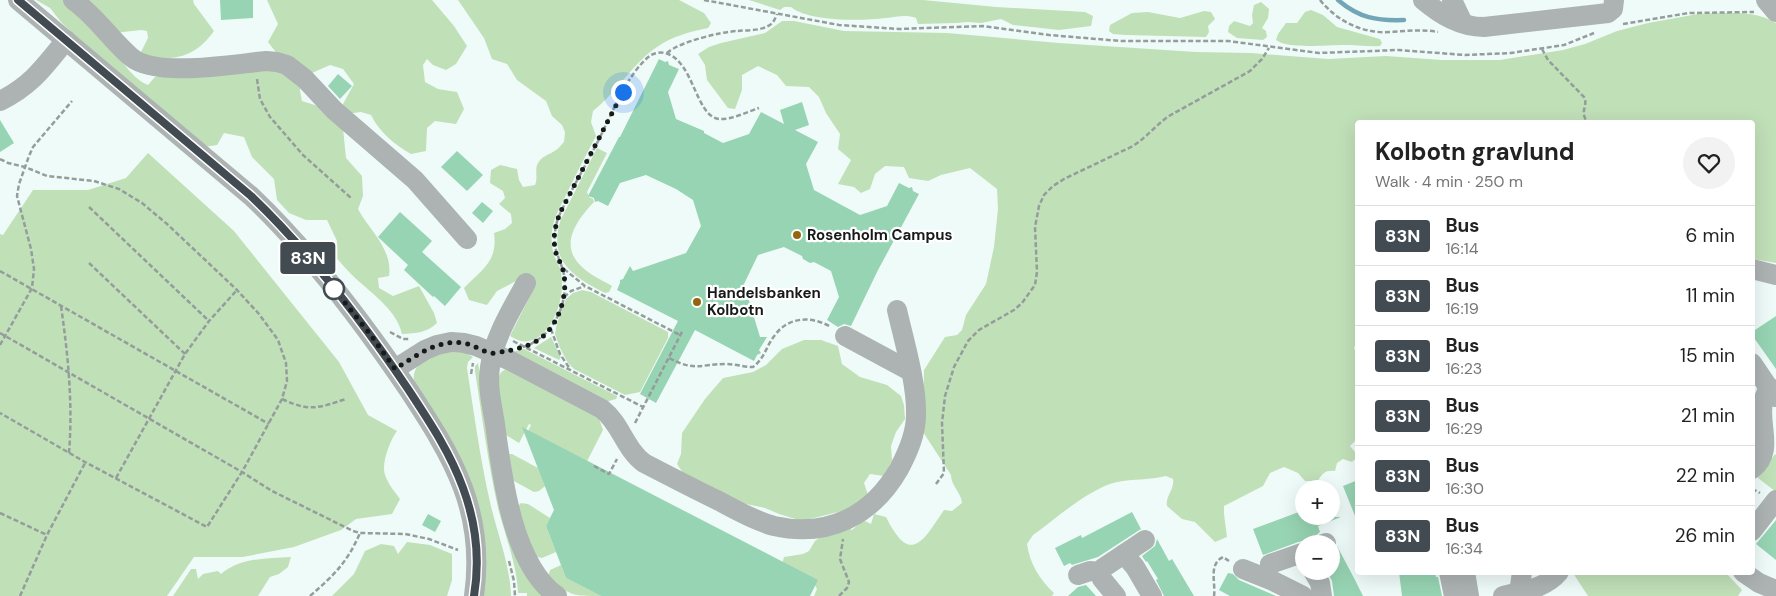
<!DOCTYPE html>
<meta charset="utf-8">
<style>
body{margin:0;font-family:"DM Sans",sans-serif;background:#f2f2f2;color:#222;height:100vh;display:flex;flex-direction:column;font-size:19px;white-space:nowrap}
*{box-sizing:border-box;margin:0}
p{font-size:16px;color:#767676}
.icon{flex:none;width:28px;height:28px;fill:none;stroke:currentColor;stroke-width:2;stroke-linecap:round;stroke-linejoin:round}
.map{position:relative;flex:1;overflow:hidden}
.sheet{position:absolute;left:1355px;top:120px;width:400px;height:455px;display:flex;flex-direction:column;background:#fff;border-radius:5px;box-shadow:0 5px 20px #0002}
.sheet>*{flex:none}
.badge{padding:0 10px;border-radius:4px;font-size:18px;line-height:32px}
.controls{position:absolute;left:1295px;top:480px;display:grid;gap:10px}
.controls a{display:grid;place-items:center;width:45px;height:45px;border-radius:50%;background:#fff;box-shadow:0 5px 20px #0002;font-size:25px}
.you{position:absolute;width:25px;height:25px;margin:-12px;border:4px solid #fff;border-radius:50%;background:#1a73e8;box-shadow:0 0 0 8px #1a73e833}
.map>.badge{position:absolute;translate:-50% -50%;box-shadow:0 0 0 2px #fff}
.round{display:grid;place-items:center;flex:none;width:52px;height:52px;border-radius:26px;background:#f2f2f2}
.head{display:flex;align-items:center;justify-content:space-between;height:85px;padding:0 20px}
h1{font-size:24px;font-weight:700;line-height:38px}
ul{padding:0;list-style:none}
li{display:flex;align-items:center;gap:15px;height:60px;padding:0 20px;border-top:1px solid #e0e0e0}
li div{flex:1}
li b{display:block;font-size:19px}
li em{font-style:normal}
li .badge{min-width:55px;font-weight:700;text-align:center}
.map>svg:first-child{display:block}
</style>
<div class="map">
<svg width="1776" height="596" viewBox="0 0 1776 596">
<rect width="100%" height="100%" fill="#effbf9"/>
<g fill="#c0e0b8">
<path d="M36,0H193L194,4L214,31C195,58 171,63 140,54L148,38L147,31L141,30L114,33L112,48C122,61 133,79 148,85L155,77L278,55L268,42L278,24L267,0H432L454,26L467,46L456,64L446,70L433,65L427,59L423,65L425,82L438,89L457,92L464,109L456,124L435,121L427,128L426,151L411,154C394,144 380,133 371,115L361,112L346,114L343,104L354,84L343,69L330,65L301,78L300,91L302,101L318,106L343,128L346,158L362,176L363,196L358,209C369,230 393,249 389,276L378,278L379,288L393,296L419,286L434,313L437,323C427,333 416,333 402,334C397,309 368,291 351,274C345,268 340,262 335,256L337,241L327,220H306L289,213L277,200L274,179L252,157L244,137L224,133L217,145L204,147L96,56L61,22L50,8Z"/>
<path d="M458,0H679L704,13L711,23L708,28C690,32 672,36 657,47C632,64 617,92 593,111L591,122L596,136C586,155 576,174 567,193C562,204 556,213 553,225C551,234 551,245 554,255C556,261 560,266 561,272C565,293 557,322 541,335C530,344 521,343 510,336L531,294L520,279L497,291L487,305L469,300L464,288C482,269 498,262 494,233L505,229L512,223L511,214L499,204L505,198L503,191L490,183L491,170L500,165L517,169L519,180L523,187L535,185C538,178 535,172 537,165C541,156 549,155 556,150C559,148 562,144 564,142L565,132L562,125L552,116L546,101L517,80L507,64L492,59L484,38Z"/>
<path d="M749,0H923L996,7L1085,12L1093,16L1091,26L1059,30L1013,25L1001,19L981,23L968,22L956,23L918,24L916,18C905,14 897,17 886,18C862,21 809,22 791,7H784L780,10Z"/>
<path d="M1261,2L1269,9L1268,18L1262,28L1266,31L1267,37L1263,40L1237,38L1228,32L1229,26L1234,21L1250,26L1253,23L1252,15L1254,5Z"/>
<path d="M1311,10L1323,15L1337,27L1380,39L1382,43L1380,46C1370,47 1359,45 1349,45C1332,44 1289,50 1276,40L1278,34L1286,23H1297L1305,12Z"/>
<path d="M1204,11L1211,12L1215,19L1208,26L1209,32L1206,37L1126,35L1113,34L1109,31L1110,25L1132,13L1148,12L1180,18Z"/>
<path d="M1719,13C1739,13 1758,12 1776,23V263L1753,259L1752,122H1358V333L1354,349L1358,351V438L1350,446L1355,452L1357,457L1352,462L1343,459L1337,463L1335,471C1326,470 1322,473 1318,481H1305L1298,473L1284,467L1270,473L1263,486L1224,506V514L1227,537L1215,542L1195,522L1182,519L1167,506C1165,496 1175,489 1173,479L1166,476C1150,480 1133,479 1117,482C1088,489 1057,518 1033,535L1027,544C1030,564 1039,579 1054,593L1052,596H814L817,589L814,583L782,564L784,557L803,554L809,551L815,541L823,535L848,528L852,530L863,520L871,524L874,514L886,517C910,565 922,543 944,510L952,511L962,503C961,492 951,486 951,475L923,432L924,370L945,337L957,335L962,330L966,315L986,284L994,247L998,209L997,189L970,168L941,175L928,181L909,178L904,167L885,166L875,174L870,189L861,193L854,187L838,184L851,160L838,149L840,134L826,113L819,97L809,87L786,86L777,75L758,66L742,75V90L735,109L728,108L707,80L705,65L698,54L709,47L721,43L765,33L782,21H794L844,31L947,33L1059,43L1196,52L1251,53L1328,59L1386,56L1442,60H1500L1563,50L1585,44L1617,31L1648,23L1698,14Z"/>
<path d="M597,148L607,153L587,192L589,197L593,199L594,202C577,220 558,245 582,267C590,275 602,280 612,286L609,292L605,293C573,277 547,260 561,219Z"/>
<path d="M148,153L234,231L339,362L368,415L397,431C390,440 381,464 385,475C388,484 395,492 400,499L392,514L356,519L341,530L294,547L243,557H194L167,596H0V234L3,235L33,190H88L126,178Z"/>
<path d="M582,290L591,292L668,332V338L640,392L625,395L574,369L568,363L560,348L555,334L557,323L566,299L573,293Z"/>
<path d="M551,337L561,357L559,360L534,348Z"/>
<path d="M804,340H821L838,346L842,364L860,377L887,385L901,396L904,405L905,419L896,432L891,446L892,460L884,476L870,474L864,483L869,498L842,511L802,521L779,514L765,508L737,502L685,476L677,464L681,454L682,433L705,399L723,378L753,372L766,365L782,349Z"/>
<path d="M524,349L617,396V397L616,399L605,402L512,352Z"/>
<path d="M449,352L466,353L473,357L468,362L467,368C474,413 480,458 490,502C497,533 510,564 511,596H481L484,564L414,382C411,362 432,355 449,352Z"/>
<path d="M478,363L481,381L545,596H527V593H518C517,565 505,535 498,508C488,463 482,416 475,371V366Z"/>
<path d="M507,369L598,415L603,430L558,518L526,435L531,425L529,424L519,443L506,435L497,382C499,375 500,371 507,369Z"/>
<path d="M509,454H512L538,468L545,486L539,491L534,492L512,480Z"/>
<path d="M1775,454L1776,455V492L1758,478Z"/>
<path d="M521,503L528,504L550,518L546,526L556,552L542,558L534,556L518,506Z"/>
<path d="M407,542L430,545L452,554V580L447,596H332L354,574L365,551L381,544L394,546L398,554Z"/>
<path d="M291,557L288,567L279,574L270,577L258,596H173L191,569H196L198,579L203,574L218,571L221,574C241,557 266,559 291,557Z"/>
<path d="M561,565L566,578L601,596C572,596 570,596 548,577L550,570Z"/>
<path d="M1573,573H1726L1742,590L1738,596H1588Z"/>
</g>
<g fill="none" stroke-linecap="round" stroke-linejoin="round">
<path stroke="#72a5b6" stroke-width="4.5" d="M1338,0C1359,18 1377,21 1404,20"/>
</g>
<g fill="#97d4b3">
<path d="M220,0H253V18L221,20Z"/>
<path d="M659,59L665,62L668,61L669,65L679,69L668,92L676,119L704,131V133L723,143L749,134L761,112L784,124L780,110L802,102L809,125L795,130L818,142L806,164L814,190L860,215L887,206L899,183L909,188L912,187L913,191L919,194L878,270L851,326L844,324L838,327L827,320L839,297L831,271L814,262L810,263L803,259L802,256L784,247L758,255L744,284L760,337H767L759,350L761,353L757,355L754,361L695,330L656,403L640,394L678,321L617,290L620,283V280L623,279L630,266L633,271L686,253L701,226L693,200L676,189L646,175L620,183L608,206L598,201L595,202L594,198L588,196L619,137H620Z"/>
<path d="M338,74L352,86L340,99L328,86Z"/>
<path d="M0,120L14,143L0,152Z"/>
<path d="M457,151L483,175L467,191L441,167Z"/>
<path d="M482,202L493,211L483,223L472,213Z"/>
<path d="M400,212L432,241L422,252L461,287L445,306L434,296L433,297L404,270L408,265L378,237Z"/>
<path d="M1776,316V369L1752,335V332Z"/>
<path d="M522,427L818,580L810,596H601L566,578L546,526L554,510Z"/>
<path d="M1358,480V520L1357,521L1343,486Z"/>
<path d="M1304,510V516L1341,517L1318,526L1320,532L1314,537L1311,544L1304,541L1298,542L1263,555L1253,529Z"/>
<path d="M1132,512L1141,529L1098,557L1072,565L1070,563L1064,566L1055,548L1081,535L1082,538Z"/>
<path d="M428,514L441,521L435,532L422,525Z"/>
<path d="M1776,520V560L1756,544Z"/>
<path d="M1157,539L1169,561L1172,559L1194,596H1164L1156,580L1158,579L1147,561L1146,562L1142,556L1155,546Z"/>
<path d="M1337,546L1354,578L1363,596H1334L1332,581L1327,571H1331V553Z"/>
<path d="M1399,572H1435L1436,577H1438L1442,596H1402Z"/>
<path d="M1228,573L1233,574L1239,580L1276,596H1230L1219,590Z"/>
<path d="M1086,585L1096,596H1068L1078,587Z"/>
</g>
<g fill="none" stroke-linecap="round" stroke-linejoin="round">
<g stroke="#949d9b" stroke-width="2.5" stroke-dasharray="5 2.5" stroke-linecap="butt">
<path d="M704,0L839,25L899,29L983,26L1049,35L1121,41H1228L1319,53L1398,50L1465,55L1511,53L1564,45L1594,33"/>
<path d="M1320,0C1338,22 1363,34 1391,32C1407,31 1423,29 1438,32"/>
<path d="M1623,24L1689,13L1754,12"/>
<path d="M1542,49L1548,60L1585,98C1587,108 1580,111 1587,122"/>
<path d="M667,53C679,42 720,32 737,31C747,30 759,31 768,26C773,24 775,19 777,14"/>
<path d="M257,79L260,99L270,117L303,155L351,198"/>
<path d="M0,159L8,163L25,167L47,176L94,181L119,189L142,203L167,224L237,290L259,314L278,340L286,363L287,381L282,399L242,472L207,527L85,462L0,413"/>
<path d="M89,207L209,321"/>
<path d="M89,263L185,354"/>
<path d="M564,269L585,286L680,335"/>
<path d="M0,271L269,424"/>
<path d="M564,297L571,291L585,286"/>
<path d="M61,306C68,355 73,403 69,453"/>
<path d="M551,329L560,354L570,369"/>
<path d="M390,332L403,339H410"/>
<path d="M0,333L242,472L272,491L353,531L360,533L405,534L429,539L458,550"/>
<path d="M513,341L643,407"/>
<path d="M0,345L32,288L34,269L31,249L17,196L19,184L29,156L33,147L72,101"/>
<path d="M523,347C552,338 569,305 564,275C563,268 560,263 558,256C553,244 554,231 558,218C569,194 583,170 595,147C609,121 627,72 651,55C655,53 660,52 665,53C694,60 695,116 719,119C731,120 747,112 759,108"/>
<path d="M669,358C696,372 699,364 726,364C735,364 744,367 753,367C765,358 766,346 775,335C789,316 812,316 831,327"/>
<path d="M471,374L473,363"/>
<path d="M282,399C310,412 318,408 346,399"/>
<path d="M635,423L683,330"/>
<path d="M594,466L609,474L617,459"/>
<path d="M116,478L185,354L209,321L237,290"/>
<path d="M936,484L944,473L942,423L945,396L954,367L968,341L979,330L1014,310L1022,303L1035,285L1037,272L1035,227L1039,206L1044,195L1053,186L1064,179L1133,146C1147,137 1156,125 1169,116L1250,71L1262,59L1269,48"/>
<path d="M1752,489L1760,493"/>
<path d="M0,513L47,535"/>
<path d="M509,561L514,581L515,596"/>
<path d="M20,596L47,535L85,463"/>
<path d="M310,596C334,575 347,563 360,533"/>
<path d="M839,596L847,588L849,582L840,559L843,539"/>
<path d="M1214,596C1216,583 1208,564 1223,557L1229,561"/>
</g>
<g stroke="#adb2b2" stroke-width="20">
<path d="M18,0L251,196C311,253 362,321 408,389C429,421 450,453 463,488C476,523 479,560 474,596"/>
<path d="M73,0C96,16 110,39 131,57C156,78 234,64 266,61L277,62L287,65L305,79L334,110L415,180L467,239"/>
<path d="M1423,0C1441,15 1460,27 1484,27L1608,13L1613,9L1614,0"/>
<path d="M1452,0L1463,23"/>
<path d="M1766,0L1776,12"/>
<path d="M0,101C32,85 44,67 66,40"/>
<path d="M1752,269L1776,275"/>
<path d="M526,283C512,309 494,337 490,367C487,386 492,405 495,424C502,476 512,564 557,596"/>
<path d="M845,336L910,371"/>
<path d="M1752,363L1775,397"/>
<path d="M395,369L425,350L437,345L451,342L464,343L476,346L511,361L602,409C621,424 625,449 644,463C669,476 694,489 719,501C736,510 755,521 774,526C828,538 872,516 899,469C908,452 916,434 916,415C917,384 904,341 897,310"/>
<path d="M1752,469C1775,451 1758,426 1763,402C1764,397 1767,392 1769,387"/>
<path d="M1752,531L1776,500"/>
<path d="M1323,544L1326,543"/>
<path d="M1124,554L1145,540"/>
<path d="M1270,564L1302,553L1304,555"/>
<path d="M1243,569L1273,581L1303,596"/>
<path d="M1313,571L1320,583L1322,596"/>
<path d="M1449,572L1454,596"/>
<path d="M1465,572L1469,596"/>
<path d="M1743,572L1759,583L1776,590"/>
<path d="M1078,575L1090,571L1100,572"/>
<path d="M1520,586L1522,572"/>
<path d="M1116,596L1102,579L1100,572L1103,568L1124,554L1135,567L1152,596"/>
<path d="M1503,596C1523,591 1545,589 1559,572"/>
</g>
</g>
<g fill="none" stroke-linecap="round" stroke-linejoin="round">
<g stroke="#fff" stroke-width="11">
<path id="line" d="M18,0L251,196C310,252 362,321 408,389C429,421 450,452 463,488C476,523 480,560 474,596"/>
</g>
<use href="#line" stroke="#424a52" stroke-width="8"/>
<path stroke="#161a19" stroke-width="5" stroke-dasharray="0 9" d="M334,289L370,334L395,369C416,356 437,339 464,343C474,345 483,352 492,353C497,354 503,351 507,351C516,349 525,347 533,343C556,332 568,299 564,275C563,267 559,261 556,253C552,238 555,224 562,209L623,92"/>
</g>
<g fill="#926610" stroke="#fff" stroke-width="2">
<circle cx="797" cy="235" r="5"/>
<circle cx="697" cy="302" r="5"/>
</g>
<circle fill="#fff" stroke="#424a52" stroke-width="2.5" cx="334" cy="289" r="10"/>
<g text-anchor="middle" stroke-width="4.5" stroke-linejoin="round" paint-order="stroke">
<g font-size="15" font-weight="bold" fill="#161a19" stroke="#fff" text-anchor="start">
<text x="807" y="240">Rosenholm Campus</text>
<text x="707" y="298">Handelsbanken<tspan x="707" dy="17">Kolbotn</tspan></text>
</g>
</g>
</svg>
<div class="controls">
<a>+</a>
<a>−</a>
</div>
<div class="you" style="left:623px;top:92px"></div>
<b class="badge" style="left:308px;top:258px;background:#424a52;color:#fff">83N</b>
<section class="sheet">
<div class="head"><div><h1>Kolbotn gravlund</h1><p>Walk · 4 min · 250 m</p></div><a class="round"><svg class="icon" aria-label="heart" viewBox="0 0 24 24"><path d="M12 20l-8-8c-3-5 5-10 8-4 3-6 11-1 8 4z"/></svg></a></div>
<ul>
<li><span class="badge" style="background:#424a52;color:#fff">83N</span><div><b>Bus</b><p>16:14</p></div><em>6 min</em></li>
<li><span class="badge" style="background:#424a52;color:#fff">83N</span><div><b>Bus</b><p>16:19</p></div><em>11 min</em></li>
<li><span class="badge" style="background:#424a52;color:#fff">83N</span><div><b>Bus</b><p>16:23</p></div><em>15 min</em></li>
<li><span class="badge" style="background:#424a52;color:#fff">83N</span><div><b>Bus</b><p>16:29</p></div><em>21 min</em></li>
<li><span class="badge" style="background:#424a52;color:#fff">83N</span><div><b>Bus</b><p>16:30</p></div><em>22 min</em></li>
<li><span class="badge" style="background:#424a52;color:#fff">83N</span><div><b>Bus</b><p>16:34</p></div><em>26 min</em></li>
</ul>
</section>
</div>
